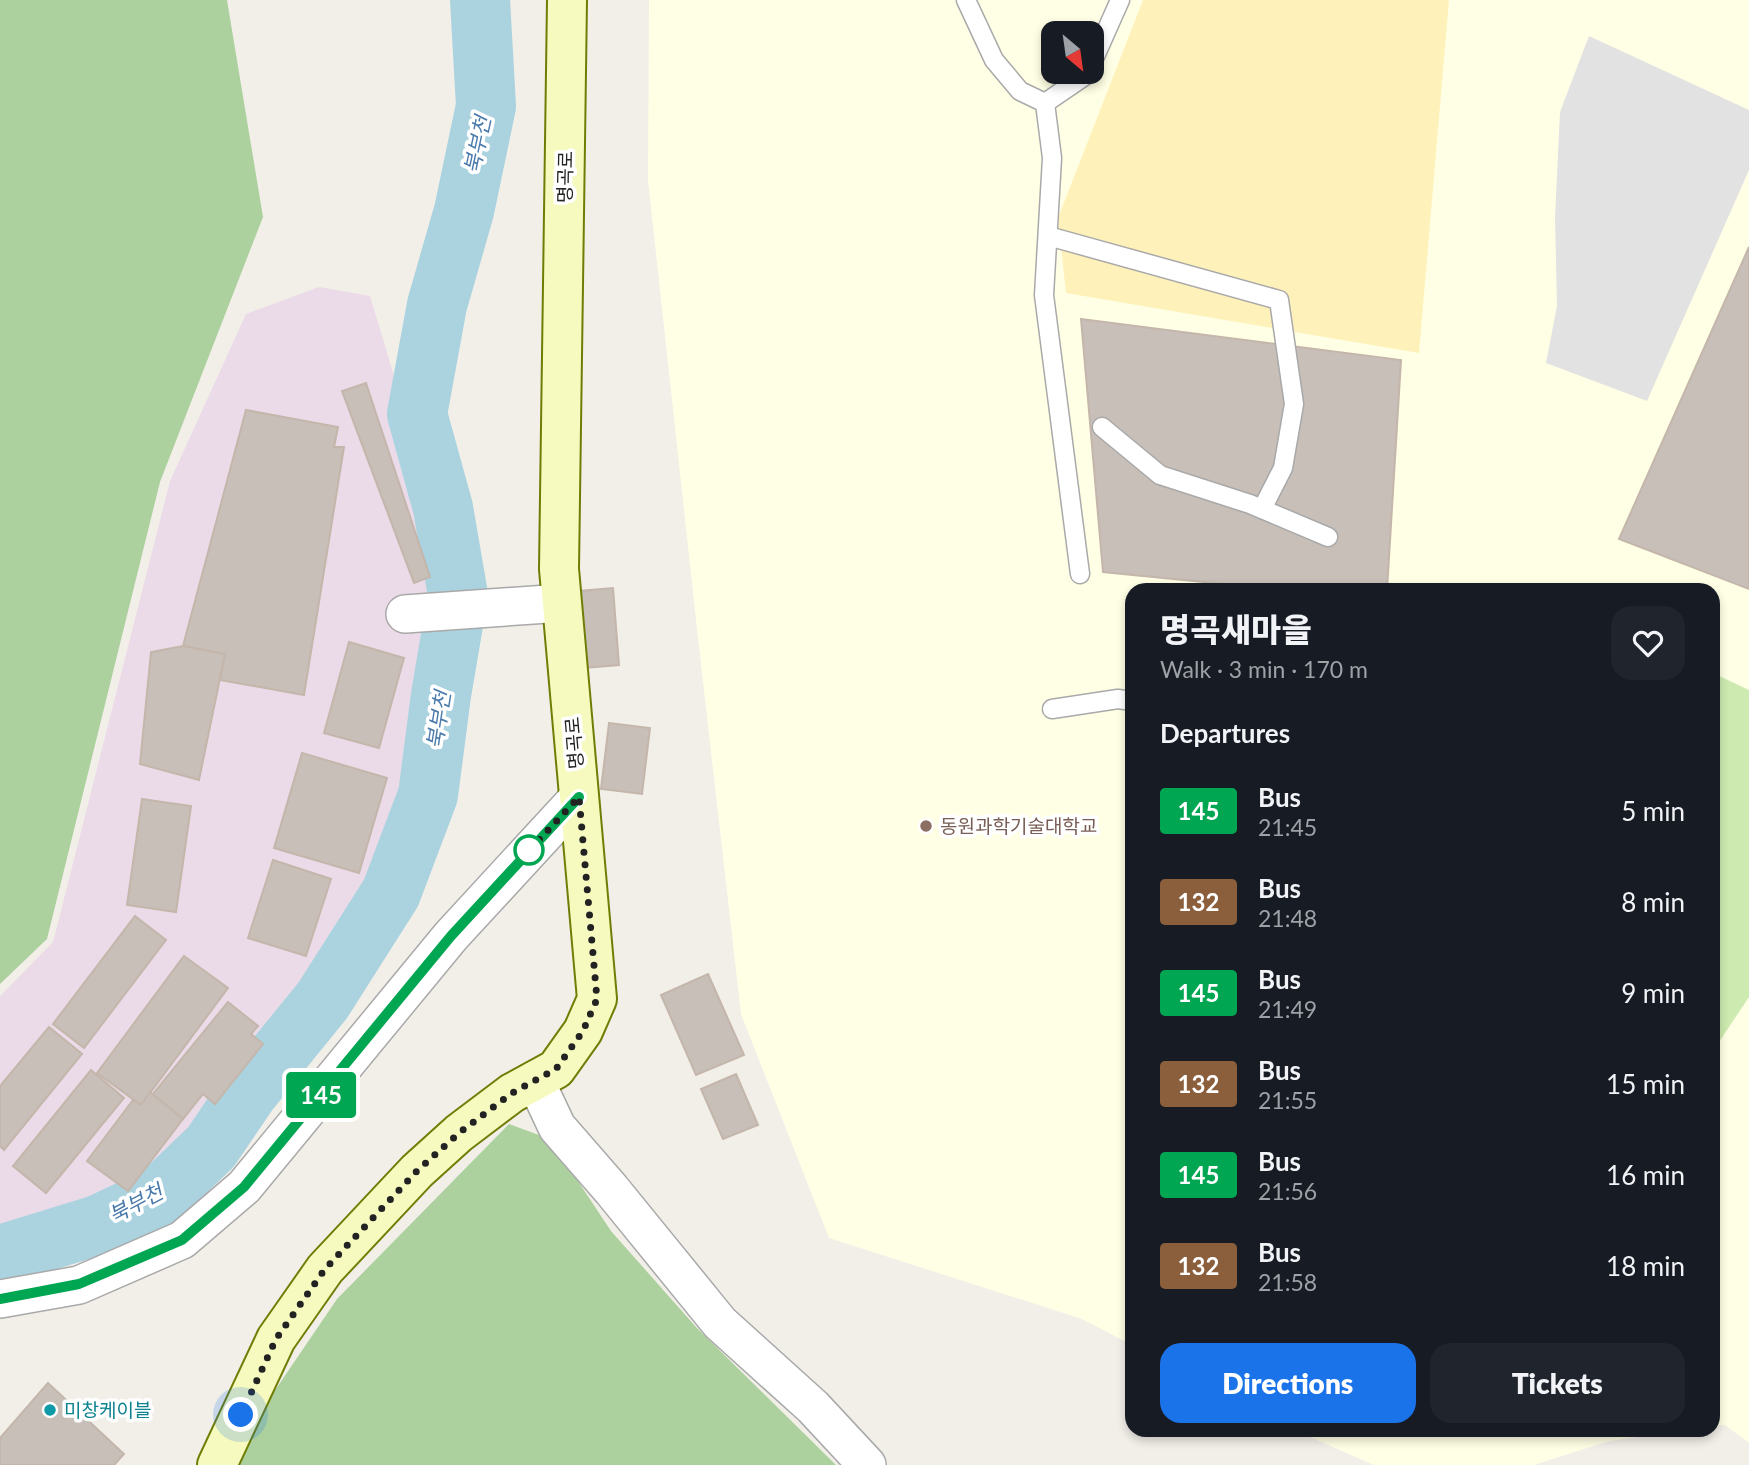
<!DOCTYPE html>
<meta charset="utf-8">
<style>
body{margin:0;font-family:Lato,"Noto Sans KR",sans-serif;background:#20242c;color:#f1f3f6;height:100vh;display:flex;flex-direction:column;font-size:26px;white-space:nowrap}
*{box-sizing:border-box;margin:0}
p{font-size:23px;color:#9ea1a6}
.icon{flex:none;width:38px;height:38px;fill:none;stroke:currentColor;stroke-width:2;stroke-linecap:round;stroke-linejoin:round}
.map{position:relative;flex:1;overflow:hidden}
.details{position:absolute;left:1125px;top:583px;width:595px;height:854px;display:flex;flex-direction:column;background:#171b24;border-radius:21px;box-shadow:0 4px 10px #0003}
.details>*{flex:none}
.badge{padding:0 14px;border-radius:5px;font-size:24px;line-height:46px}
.needle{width:46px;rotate:151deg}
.buttons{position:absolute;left:1041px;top:21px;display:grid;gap:14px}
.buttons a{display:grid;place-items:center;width:63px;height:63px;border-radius:14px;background:#171b24;box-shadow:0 4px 10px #0003;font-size:35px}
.you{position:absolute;width:35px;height:35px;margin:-18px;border:5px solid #fff;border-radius:50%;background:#1a73e8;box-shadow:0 0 0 10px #1a73e833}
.map>.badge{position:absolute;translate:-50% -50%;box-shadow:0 0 0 4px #fff}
h2{padding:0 35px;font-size:26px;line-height:63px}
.round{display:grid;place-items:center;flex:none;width:74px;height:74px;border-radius:21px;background:#20242c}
.headline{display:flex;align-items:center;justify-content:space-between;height:119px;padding:0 35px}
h1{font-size:33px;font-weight:800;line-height:52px}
.primary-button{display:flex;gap:14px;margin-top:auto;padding:14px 35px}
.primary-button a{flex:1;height:80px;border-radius:21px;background:#1a73e8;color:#fff;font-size:28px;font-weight:800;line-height:80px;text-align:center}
.primary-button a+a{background:#20242c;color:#f1f3f6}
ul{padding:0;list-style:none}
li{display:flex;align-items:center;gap:21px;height:91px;padding:0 35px}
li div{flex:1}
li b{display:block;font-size:26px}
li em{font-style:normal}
li .badge{min-width:77px;font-weight:700;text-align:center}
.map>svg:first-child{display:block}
</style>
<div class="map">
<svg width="1749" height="1465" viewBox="0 0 1749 1465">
<rect width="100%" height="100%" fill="#f2efe9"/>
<path fill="#ebdbe8" d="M319,287L370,296L395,379L443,588L415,794L381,886L316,996L242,1085L202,1141L157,1185L91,1215L0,1244V996L53,942L170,481L246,314Z"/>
<g fill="#ffffe5" fill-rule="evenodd">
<path d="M649,0H1749V1443L1725,1425L1713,1426V590H1132V1345L1082,1319L829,1238L741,1014L698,638L648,180ZM1054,33H1092V72H1054Z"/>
<path d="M1294,1430H1690L1609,1441L1534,1465H1374Z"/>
</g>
<path fill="#cdebb0" d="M1713,673L1749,690V997L1713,1051Z"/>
<g fill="#add19e">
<path d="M0,0H227L263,217L160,482L47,939L0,984Z"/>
<path d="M509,1124L550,1139L611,1231L696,1327L836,1465H239L267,1402L337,1299Z"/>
</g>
<path fill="#fff1ba" d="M1143,0H1449L1419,353L1066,293L1058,218Z"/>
<path fill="#e2e2e2" d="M1589,36L1749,110V170L1647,401L1546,363L1557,306L1555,218L1560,112Z"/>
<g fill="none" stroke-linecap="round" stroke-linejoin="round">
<path stroke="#aad3df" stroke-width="60" d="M0,1255L98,1225L161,1195L211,1147L249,1091L323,1000L391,893L428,795L441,695L458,595L443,508L417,414L437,305L464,211L486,106L480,0"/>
</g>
<g fill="#c7bfb8" stroke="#c4b6ab" stroke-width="2">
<path d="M1749,247V589L1619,539Z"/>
<path d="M1081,319L1401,360L1387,590H1284L1103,572Z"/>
<path d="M366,383L430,577L414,583L342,391Z"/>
<path d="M246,410L338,427L334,447H344L304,695L220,680L225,654L183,646Z"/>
<path d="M613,588L619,665L585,668L579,591Z"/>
<path d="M349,642L404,658L379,748L324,733Z"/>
<path d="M183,646L225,654L199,780L140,764L151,652Z"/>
<path d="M609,723L650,728L642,794L601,789Z"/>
<path d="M302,753L387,778L359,873L274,848Z"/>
<path d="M142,799L191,806L176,912L127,905Z"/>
<path d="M273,860L331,879L306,956L248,938Z"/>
<path d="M135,916L166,940L84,1048L53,1024Z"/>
<path d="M184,956L228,988L141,1105L97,1073Z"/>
<path d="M708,974L744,1055L696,1075L661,995Z"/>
<path d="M228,1002L258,1026L251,1034L263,1044L215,1104L203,1094L183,1119L152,1095Z"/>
<path d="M49,1027L82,1054L4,1150L0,1146V1086Z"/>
<path d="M91,1070L124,1098L46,1193L13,1166Z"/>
<path d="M736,1074L758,1125L723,1139L701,1089Z"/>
<path d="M150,1092L183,1119L128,1191L87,1161L133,1100L141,1105Z"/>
<path d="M48,1383L124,1454L114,1465H0V1438Z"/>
</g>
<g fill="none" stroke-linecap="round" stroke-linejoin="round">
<g stroke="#a9a9a9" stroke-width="21">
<g id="lane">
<path d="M966,0L994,60L1020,91L1045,103L1086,75L1088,72"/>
<path d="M1092,63L1120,0"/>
<path d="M1045,103L1052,158L1044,295L1080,574"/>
<path d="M1048,236L1279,300L1294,404L1283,468L1262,509"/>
<path d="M1102,427L1160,475L1250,504L1328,537"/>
<path d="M1052,709L1118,699L1132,701"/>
</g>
</g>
<g stroke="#a9a9a9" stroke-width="40">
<g id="street">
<path d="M405,614L562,603"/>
<path d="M535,1080L557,1127L611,1189L720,1323L813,1407L867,1465"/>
<path d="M0,1299L79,1285L182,1240L244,1187L451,936L579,797"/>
</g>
</g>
<g stroke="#707d05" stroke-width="42">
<path id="secondary" d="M217,1465L276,1339L325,1269L417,1171L459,1133L512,1093L556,1069L583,1031L597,999L559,569L567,0"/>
</g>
<use href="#lane" stroke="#fff" stroke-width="18"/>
<use href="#street" stroke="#fff" stroke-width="37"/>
<use href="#secondary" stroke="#f7fabf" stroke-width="38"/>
</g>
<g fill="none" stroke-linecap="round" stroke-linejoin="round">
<g stroke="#fff" stroke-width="16">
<path id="line" d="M0,1299L79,1284L182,1240L244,1187L451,936L579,797"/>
</g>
<use href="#line" stroke="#00a651" stroke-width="10"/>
<path stroke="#222" stroke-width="7" stroke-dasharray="0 12.6" d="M241,1415L276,1339L325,1269L417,1171L459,1133L512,1093L556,1069L583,1031L597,999L579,797L524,856L529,850"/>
</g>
<circle fill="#8d6e63" stroke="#fff" stroke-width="2.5" cx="926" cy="826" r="7"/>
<circle fill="#fff" stroke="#00a651" stroke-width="3.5" cx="529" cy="850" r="14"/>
<circle fill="#0f9aa8" stroke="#fff" stroke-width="2.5" cx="50" cy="1410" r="7"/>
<g text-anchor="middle" stroke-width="7" stroke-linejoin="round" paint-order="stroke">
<g font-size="19" fill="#222" stroke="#fff">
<text transform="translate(565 177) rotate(-89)" y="7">명곡로</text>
<text transform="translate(574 743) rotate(-95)" y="7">명곡로</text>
</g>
<g font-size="19" fill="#785e54" stroke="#fff" text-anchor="start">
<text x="940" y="833">동원과학기술대학교</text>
</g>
<g font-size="19" fill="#0d838f" stroke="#fff" text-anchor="start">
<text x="64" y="1417">미창케이블</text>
</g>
<g font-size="21" font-style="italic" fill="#4a7aab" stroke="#fff">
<text transform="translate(478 145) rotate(-78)" y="7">북부천</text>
<text transform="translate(439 720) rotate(-81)" y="7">북부천</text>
<text transform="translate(136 1204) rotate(-28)" y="7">북부천</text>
</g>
</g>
</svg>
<div class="buttons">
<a><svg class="needle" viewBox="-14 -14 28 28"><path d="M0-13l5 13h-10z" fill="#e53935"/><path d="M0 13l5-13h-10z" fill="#9ea1a6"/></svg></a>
</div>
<div class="you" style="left:241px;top:1415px"></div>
<b class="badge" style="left:321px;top:1095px;background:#00a651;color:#fff">145</b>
<section class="details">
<div class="headline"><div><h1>명곡새마을</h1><p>Walk · 3 min · 170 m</p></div><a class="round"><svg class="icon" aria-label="heart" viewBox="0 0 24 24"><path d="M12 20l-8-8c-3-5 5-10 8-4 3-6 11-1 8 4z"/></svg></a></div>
<h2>Departures</h2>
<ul>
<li><span class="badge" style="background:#00a651;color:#fff">145</span><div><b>Bus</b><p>21:45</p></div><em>5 min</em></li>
<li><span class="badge" style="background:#8b5e3c;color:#fff">132</span><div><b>Bus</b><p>21:48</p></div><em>8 min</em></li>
<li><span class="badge" style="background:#00a651;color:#fff">145</span><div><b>Bus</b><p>21:49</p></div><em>9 min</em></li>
<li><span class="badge" style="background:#8b5e3c;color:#fff">132</span><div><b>Bus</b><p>21:55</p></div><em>15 min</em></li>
<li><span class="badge" style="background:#00a651;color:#fff">145</span><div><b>Bus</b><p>21:56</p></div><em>16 min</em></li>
<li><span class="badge" style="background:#8b5e3c;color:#fff">132</span><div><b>Bus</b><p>21:58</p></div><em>18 min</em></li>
</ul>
<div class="primary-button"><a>Directions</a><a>Tickets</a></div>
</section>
</div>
